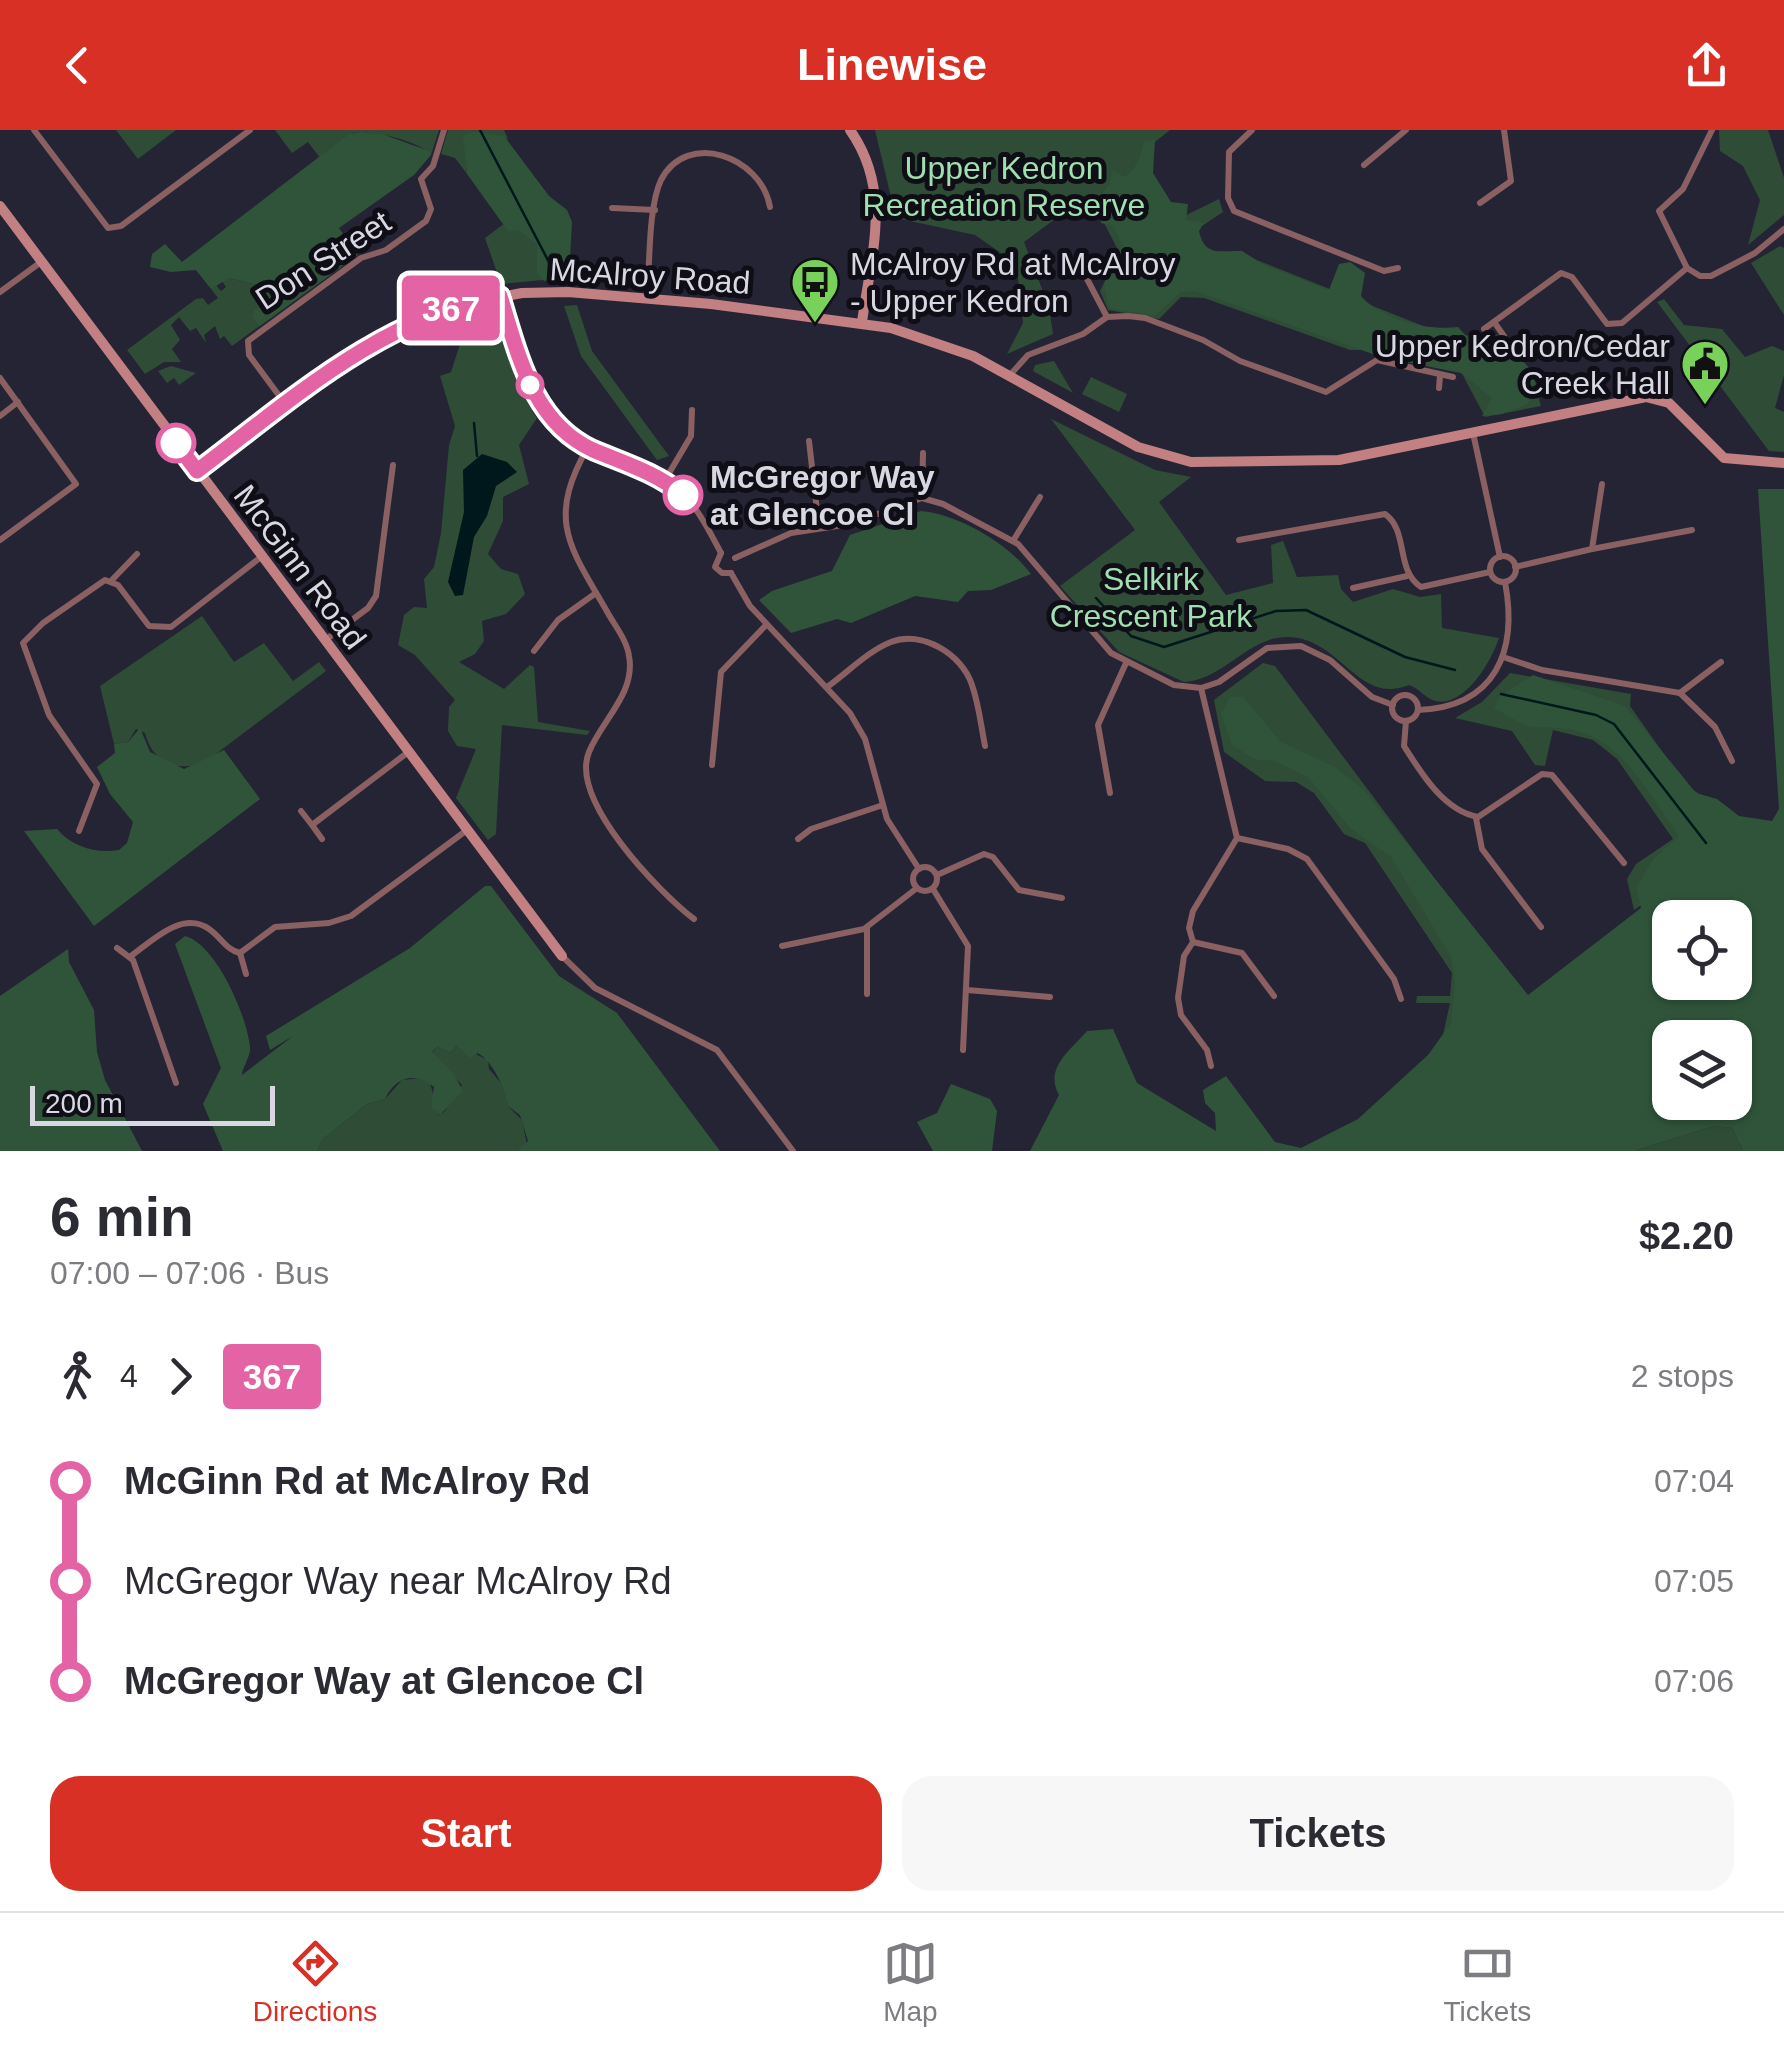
<!DOCTYPE html>
<meta charset="utf-8">
<style>
body{margin:0;font-family:Arial,sans-serif;background:#f7f7f7;color:#2b2b33;height:100vh;display:flex;flex-direction:column;font-size:38px;white-space:nowrap}
*{box-sizing:border-box;margin:0}
p{font-size:32px;color:#7c7c81}
.icon{flex:none;width:55px;height:55px;fill:none;stroke:currentColor;stroke-width:2;stroke-linecap:round;stroke-linejoin:round}
.map{position:relative;height:1021px;overflow:hidden}
.panel{display:flex;flex-direction:column;background:#fff;flex:1}
.panel>*{flex:none}
.badge{padding:0 20px;border-radius:8px;font-size:35px;line-height:65px}
.fabs{position:absolute;left:1652px;top:770px;display:grid;gap:20px}
.fabs a{display:grid;place-items:center;width:100px;height:100px;border-radius:20px;background:#fff;box-shadow:0 2px 8px #0004;font-size:50px}
.scale{position:absolute;left:30px;bottom:25px;width:245px;box-sizing:border-box;padding-left:10px;border:5px solid #d8d8e3;border-top:0;font-size:28px;line-height:35px;white-space:nowrap;color:#d8d8e3;-webkit-text-stroke:8px #0f0e16;paint-order:stroke}
.map>.badge{position:absolute;translate:-50% -50%;box-shadow:0 0 0 5px #fff}
.legs{display:flex;align-items:center;gap:15px;height:110px;padding:0 50px;font-size:32px}
.legs p{margin-inline-start:auto}
.head{display:flex;align-items:center;justify-content:space-between;height:170px;padding:0 50px}
h1{font-size:55px;font-weight:700;line-height:75px}
.primary-button{display:flex;gap:20px;margin-top:auto;padding:20px 50px}
.primary-button a{flex:1;height:115px;border-radius:30px;background:#d93025;color:#fff;font-size:40px;font-weight:700;line-height:115px;text-align:center}
.primary-button a+a{background:#f7f7f7;color:#2b2b33}
ul{padding:0 50px;list-style:none}
li{display:flex;align-items:center;gap:35px;height:100px;font-size:38px}
li i{display:grid;place-items:center;width:15px;height:100%;margin:0 12px;background:currentColor}
li i::after{content:'';width:25px;height:25px;margin:-12px;border:8px solid;border-radius:50%;background:#fff}
li p{margin-inline-start:auto}
li:first-child i{background:linear-gradient(#0000 50%,currentColor 0)}
li:last-child i{background:linear-gradient(currentColor 50%,#0000 0)}
header{display:flex;justify-content:space-between;align-items:center;height:130px;padding:0 50px;background:#d93025;color:#fff;font-size:45px;font-weight:700}
.menu{display:flex;justify-content:space-around;align-items:center;height:140px;border-top:2px solid #e1e1e2;background:#fff;font-size:28px;color:#7c7c81}
.menu a{display:grid;justify-items:center;gap:5px}
.menu .active{color:#d93025}
.map>svg:first-child{display:block}
</style>
<header><svg class="icon" aria-label="back" viewBox="0 0 24 24"><path d="M15 5l-7 7 7 7"/></svg>Linewise<svg class="icon" aria-label="share" viewBox="0 0 24 24"><path d="M12 15V3M7 8l5-5 5 5M5 13v7h14v-7"/></svg></header>
<div class="map">
<svg width="1784" height="1021" viewBox="0 0 1784 1021">
<rect width="100%" height="100%" fill="#252435"/>
<g fill="#2e4c36">
<path d="M116,0H176L138,29Z"/>
<path d="M275,0H439L431,25C419,11 374,0 353,3C342,7 331,21 321,29L308,12L292,23Z"/>
<path d="M448,0H504L508,9L488,6L465,12L467,44L455,28L441,24Z"/>
<path d="M875,0H1170L1150,16L1147,51L1176,90L1219,69L1223,82L1196,100L1201,121L1249,127L1451,207C1478,199 1519,219 1533,245C1537,253 1538,266 1541,276L1485,287L1459,238L1374,220H1350L1204,168L1181,167L1159,189L1108,180L1100,161L1119,122L1089,64L1024,112L1049,177L1053,204L1007,224L1023,193L1018,148L1001,123L975,105L896,88Z"/>
<path d="M1719,0H1768L1784,48V85L1748,115L1760,70L1743,36L1720,21Z"/>
<path d="M546,62L565,108V148L501,154L485,108Z"/>
<path d="M1780,116L1784,118V185L1751,133Z"/>
<path d="M229,148L271,158L274,174L261,195L232,216L224,206L220,209L215,196L204,205L206,213L196,198L190,201L179,187L171,195L180,210L172,219L181,232H164L145,244L127,220L196,169L203,168L208,175L218,168L211,159L216,155L221,161L226,157L222,151Z"/>
<path d="M1664,169L1684,195L1722,199L1745,227L1772,216L1784,221V245L1775,278L1784,282V322L1769,321L1657,172Z"/>
<path d="M577,175L592,221L669,326L657,330L654,326L581,226L564,176Z"/>
<path d="M487,183C509,198 517,262 537,288L519,315L529,354L503,367V391L488,424L501,439L518,444L525,464L506,484L482,491L484,511L475,524L459,532L504,559L530,535L534,537L538,592L590,601L587,605L502,595L496,704L488,710L456,668L476,619L457,616L448,601L449,577L455,570L415,525L398,515L404,485L414,477L427,478L424,449L434,437L441,403L449,315L455,296L440,246L451,242L460,214L457,189Z"/>
<path d="M1054,231L1073,263L1033,241L1035,235Z"/>
<path d="M171,236L196,243L179,255L174,248L167,253L158,241Z"/>
<path d="M1091,247L1127,264L1119,282L1082,264Z"/>
<path d="M1051,289L1155,340L1191,347L1159,372L1226,465L1273,453L1271,415L1283,411L1297,447L1338,445L1341,459L1353,472L1393,459L1420,467L1441,464L1442,498L1499,508C1492,530 1465,578 1435,571C1426,569 1419,558 1409,555C1358,576 1341,508 1288,507C1249,506 1224,550 1184,552L1119,522L1060,456L1135,400Z"/>
<path d="M202,486L234,532L264,513L293,551L319,532L326,541L204,633C175,642 153,633 145,603L136,599L128,612L114,614L100,556Z"/>
<path d="M1263,533L1275,536L1526,870L1443,905L1450,873H1416L1417,866H1450L1452,843L1365,713L1344,704L1314,663L1296,652L1265,651L1224,622L1214,570Z"/>
<path d="M1510,543L1631,564L1630,576L1685,654L1751,701L1634,780L1627,749L1636,734L1673,709L1617,629L1593,610L1553,600L1545,636L1535,635L1512,601L1455,588L1482,572Z"/>
<path d="M457,915L488,930L489,939L506,959L508,976L522,990L527,1015L517,1021H317L323,1009L367,974L385,969L402,950L421,948L430,953L439,985L444,982L462,955L432,923L437,917L451,923Z"/>
<path d="M1714,996L1732,998L1743,1021H1634Z"/>
</g>
<g fill="#30543a" fill-rule="evenodd">
<path d="M361,2L382,4L429,21L431,25L414,45L339,98L358,125L260,196L252,187L254,180L274,173L271,158L229,148L211,159L196,140L171,142L150,137L152,124L165,114L182,132L349,4Z"/>
<path d="M474,2L504,6L549,66L567,80L572,92L569,146L544,151L537,142V114L518,100L508,101L467,44L463,5Z"/>
<path d="M1155,10L1153,43L1171,72L1188,74L1186,90L1204,93L1199,101C1205,128 1221,120 1242,121L1264,135L1329,160L1339,134L1350,132L1365,143L1361,166C1381,190 1429,201 1458,197L1471,211L1500,204L1535,245L1528,274L1502,284L1482,286L1492,268L1461,243L1381,227L1195,161L1181,162L1155,186L1109,178L1104,154L1122,115L1113,96L1101,93L1100,67L1110,53L1112,40L1124,47C1139,38 1139,25 1145,11Z"/>
<path d="M1758,359H1784V1021H1743L1732,998L1714,996L1634,1021H1030L1059,965C1044,938 1070,921 1087,901L1113,899L1137,953L1216,1001L1215,983L1205,973L1203,960L1226,946L1275,1012L1301,1018L1358,989L1428,925L1451,893L1455,852L1451,827L1391,727L1350,698L1308,647L1272,630H1256L1232,615L1221,584L1230,567H1243L1281,612L1335,637L1363,659L1528,865L1641,778L1636,758L1654,728L1679,706C1655,673 1629,623 1591,606C1572,597 1556,598 1537,597C1523,597 1507,585 1494,578L1500,566L1533,545L1625,576L1696,663L1717,669L1739,686L1772,691L1779,679ZM1670,788H1735V852H1670ZM1670,908H1735V972H1670Z"/>
<path d="M921,381C958,384 1009,414 1031,444L991,460L968,461L958,472L915,466L851,493L837,489L791,503L759,470L772,461L832,441L850,405Z"/>
<path d="M140,598L150,622L184,639L224,620L260,669L94,796L24,701L57,699C72,717 97,724 119,720L127,713L133,692L110,664L97,637L115,623L114,614L128,612Z"/>
<path d="M485,756H491L559,846L617,883L720,1021H517L528,1011L520,985L508,976C505,958 493,932 478,923L470,928L457,915L451,923L437,917L432,922L454,944L463,961L440,985L431,977L434,957C415,941 395,947 385,969L367,974L323,1009L317,1021H223L203,974L221,938L175,814L185,806C216,814 247,886 250,917C251,926 242,938 242,945L293,906L270,920L266,906L410,818Z"/>
<path d="M68,819L69,832L94,880L97,922L105,950L142,1021H0V866Z"/>
<path d="M951,954L990,969L997,981L992,1021H933L917,992L937,983Z"/>
</g>
<path fill="#00181c" d="M482,324L507,332L517,342L496,356L487,386L474,407L463,465L455,466L448,452L464,382L463,340Z"/>
<g fill="none" stroke-linecap="round" stroke-linejoin="round">
<g stroke="#00181c" stroke-width="2.5">
<path d="M480,0L552,138"/>
<path d="M474,293L477,326"/>
<path d="M1096,468L1131,506L1164,517L1276,481L1306,480L1405,527L1455,540"/>
<path d="M1501,564L1596,585L1614,594L1706,713"/>
</g>
<g stroke="#8a6062" stroke-width="6">
<path d="M34,0L108,98L121,96L250,0"/>
<path d="M1252,0L1229,22L1228,68L1234,81L1384,141L1398,138"/>
<path d="M1712,0L1683,59L1659,81L1687,138L1700,146H1711L1755,123L1784,99"/>
<path d="M1364,35L1406,0"/>
<path d="M1480,73L1511,51L1504,0"/>
<path d="M612,78L655,80"/>
<path d="M1076,128L1107,187"/>
<path d="M0,162L41,132"/>
<path d="M500,167C513,207 522,255 551,287C582,323 627,326 665,350C693,367 706,395 721,423"/>
<path d="M647,167C650,136 648,77 661,50C687,0 761,26 770,77"/>
<path d="M1494,192L1504,206"/>
<path d="M1484,199L1561,143L1572,147L1607,194L1622,193L1687,138"/>
<path d="M1010,245L1028,225L1083,204L1107,187L1128,186L1145,188L1203,210L1240,231L1326,262L1377,230L1453,247"/>
<path d="M0,248L76,354L0,410"/>
<path d="M1439,258L1440,246"/>
<path d="M286,275L249,225L248,211L361,128L386,120L426,91L431,79L421,49L433,36L444,0"/>
<path d="M0,286L18,272"/>
<path d="M1473,303L1500,427"/>
<path d="M809,311L819,398"/>
<path d="M588,317C545,392 571,418 609,485C616,497 627,511 629,526C636,563 602,590 589,622C569,670 659,762 694,789"/>
<path d="M665,350L691,306L692,280"/>
<path d="M922,368L923,323"/>
<path d="M1239,410L1385,384C1409,401 1395,440 1421,457L1490,442"/>
<path d="M1013,411L1040,367"/>
<path d="M1592,419L1692,400"/>
<path d="M721,423L715,437L722,443H731"/>
<circle cx="1503" cy="439" r="13"/>
<path d="M735,428L791,403L850,394L922,368L943,374L1018,414L1111,523L1174,555L1201,558L1219,552L1267,518L1301,516L1330,530L1372,567L1393,575"/>
<path d="M1515,437L1592,419L1602,354"/>
<path d="M731,443L750,476L850,583L865,609L887,689L919,739"/>
<path d="M111,451L137,424"/>
<path d="M1353,458L1407,446"/>
<path d="M324,511L368,478L376,466L393,335"/>
<path d="M534,521L558,490L596,463"/>
<path d="M1503,527L1542,540L1680,563L1721,532"/>
<path d="M827,557C847,543 868,521 891,512C922,500 962,524 972,555C979,575 981,596 985,616"/>
<path d="M1201,558L1237,708L1193,781L1189,798L1193,812L1184,826L1178,868L1181,885L1207,920L1211,936"/>
<path d="M1680,563L1715,597L1732,631"/>
<circle cx="1405" cy="578" r="13"/>
<path d="M1418,580C1496,577 1518,521 1505,452"/>
<path d="M1406,591L1404,616C1421,643 1444,681 1478,687L1542,644L1552,645L1624,733"/>
<path d="M712,635L721,542L766,495"/>
<path d="M1110,663L1098,595L1126,533"/>
<path d="M301,681L312,695"/>
<path d="M1476,688L1482,719L1541,797"/>
<path d="M79,701L97,654L49,585L23,513L43,493L105,450L118,455L149,496L171,497L261,427"/>
<path d="M1237,708L1288,719L1307,729L1394,849L1401,869"/>
<path d="M322,709L312,695L407,623"/>
<path d="M798,709L811,699L883,675"/>
<circle cx="925" cy="749" r="12"/>
<path d="M937,745L984,724L993,727L1019,760L1062,768"/>
<path d="M933,759L968,816L963,920"/>
<path d="M1193,812L1242,823L1274,866"/>
<path d="M782,816L864,799L917,758"/>
<path d="M117,818L133,830L176,953"/>
<path d="M240,823L246,844"/>
<path d="M131,826C152,811 182,780 209,799C221,807 226,820 240,823L275,797L329,793L351,786L467,700"/>
<path d="M562,826L595,858L717,920L793,1021"/>
<path d="M967,860L1050,867"/>
<path d="M867,864V798"/>
</g>
<g stroke="#c28083" stroke-width="10">
<path d="M850,0C893,61 871,125 862,192"/>
<path d="M0,76L562,826"/>
<path d="M197,341L387,204L459,175L522,163L568,162L711,174L891,198L973,226L1138,317L1191,332L1339,330L1646,267L1669,273L1724,328L1784,333"/>
</g>
</g>
<g fill="none" stroke-linecap="round" stroke-linejoin="round">
<g stroke="#fff" stroke-width="22">
<path id="line-1" d="M176,313L197,341C290,271 382,187 500,166C518,223 532,292 593,320C624,333 657,343 683,365"/>
</g>
<use href="#line-1" stroke="#e463a4" stroke-width="15"/>
</g>
<defs>
<g id="bus-pin" transform="scale(2.5)"><path d="M0 17L-7.5 6A9.5 9.5 0 1 1 7.5 6Z" fill="#78d158" stroke="#0f0e16"/><path d="M-5-6H5V4H4V6H2V4H-2V6H-4V4H-5ZM-3.5-4V0h7V-4ZM-3.5 1.2v1.5H-2V1.2ZM2 1.2v1.5H3.5V1.2Z" fill="#111"/></g>
<g id="civic-pin" transform="scale(2.5)"><path d="M0 17L-7.5 6A9.5 9.5 0 1 1 7.5 6Z" fill="#78d158" stroke="#0f0e16"/><path d="M-.6-6.5H3V-4.5H.6V-3L4-1V1h2V6H-6V1h2V-1L-.6-3ZM-1.2 2.5V6h2.4V2.5Z" fill="#111"/></g>
</defs>
<g fill-rule="evenodd">
<use href="#bus-pin" x="815" y="152"/>
<use href="#civic-pin" x="1705" y="234"/>
</g>
<g fill="#fff" stroke="#e463a4" stroke-width="5">
<circle cx="530" cy="255" r="12"/>
<circle cx="176" cy="313" r="18"/>
<circle cx="683" cy="365" r="18"/>
</g>
<g text-anchor="middle" stroke-width="10" stroke-linejoin="round" paint-order="stroke">
<g font-size="32" fill="#a0dfaf" stroke="#0f0e16">
<text x="1004" y="49">Upper Kedron<tspan x="1004" dy="37">Recreation Reserve</tspan></text>
<text x="1151" y="460">Selkirk<tspan x="1151" dy="37">Crescent Park</tspan></text>
</g>
<g font-size="32" fill="#d8d8e3" stroke="#0f0e16">
<text transform="translate(323 130) rotate(-33)" y="11">Don Street</text>
<text transform="translate(650 146) rotate(4)" y="11">McAlroy Road</text>
<text transform="translate(300 437) rotate(53)" y="11">McGinn Road</text>
</g>
<g font-size="32" fill="#d8d8e3" stroke="#0f0e16" text-anchor="start">
<text x="850" y="145">McAlroy Rd at McAlroy<tspan x="850" dy="37">- Upper Kedron</tspan></text>
<text x="1670" y="227" text-anchor="end">Upper Kedron/Cedar<tspan x="1670" dy="37">Creek Hall</tspan></text>
</g>
<g font-size="32" font-weight="bold" fill="#d8d8e3" stroke="#0f0e16" text-anchor="start">
<text x="710" y="358">McGregor Way<tspan x="710" dy="37">at Glencoe Cl</tspan></text>
</g>
</g>
</svg>
<div class="fabs">
<a><svg class="icon" aria-label="locate" viewBox="0 0 24 24"><circle cx="12" cy="12" r="6"/><path d="M12 2v4M12 18v4M2 12h4M18 12h4"/></svg></a>
<a><svg class="icon" aria-label="layers" viewBox="0 0 24 24"><path d="M12 4l9 5-9 5-9-5zM3 14l9 5 9-5"/></svg></a>
</div>
<div class="scale">200 m</div>
<b class="badge" style="left:451px;top:178px;background:#e463a4;color:#fff">367</b>
</div>
<section class="panel">
<div class="head"><div><h1>6 min</h1><p>07:00 – 07:06 · Bus</p></div><b>$2.20</b></div>
<div class="legs"><svg class="icon" aria-label="walk" viewBox="0 0 24 24"><circle cx="13" cy="4" r="2"/><path d="M13 8l-2 6 4 7M11 14l-3 7M7 12l3-4h3l4 4"/></svg>4<svg class="icon" aria-label="forward" viewBox="0 0 24 24"><path d="M9 5l7 7-7 7"/></svg><b class="badge" style="background:#e463a4;color:#fff">367</b><p>2 stops</p></div>
<ul>
<li><i style="color:#e463a4"></i><b>McGinn Rd at McAlroy Rd</b><p>07:04</p></li>
<li><i style="color:#e463a4"></i><span>McGregor Way near McAlroy Rd</span><p>07:05</p></li>
<li><i style="color:#e463a4"></i><b>McGregor Way at Glencoe Cl</b><p>07:06</p></li>
</ul>
<div class="primary-button"><a>Start</a><a>Tickets</a></div>
</section>
<nav class="menu">
<a class="active"><svg class="icon" aria-label="directions" viewBox="0 0 24 24"><path d="M12 3l9 9-9 9-9-9zM9 14v-3h6M13 9l2 2-2 2"/></svg>Directions</a>
<a><svg class="icon" aria-label="map" viewBox="0 0 24 24"><path d="M3 6l6-2 6 2 6-2v14l-6 2-6-2-6 2zM9 4v14M15 6v14"/></svg>Map</a>
<a><svg class="icon" aria-label="tickets" viewBox="0 0 24 24"><path d="M3 7h18v10H3zM15 7v10"/></svg>Tickets</a>
</nav>
